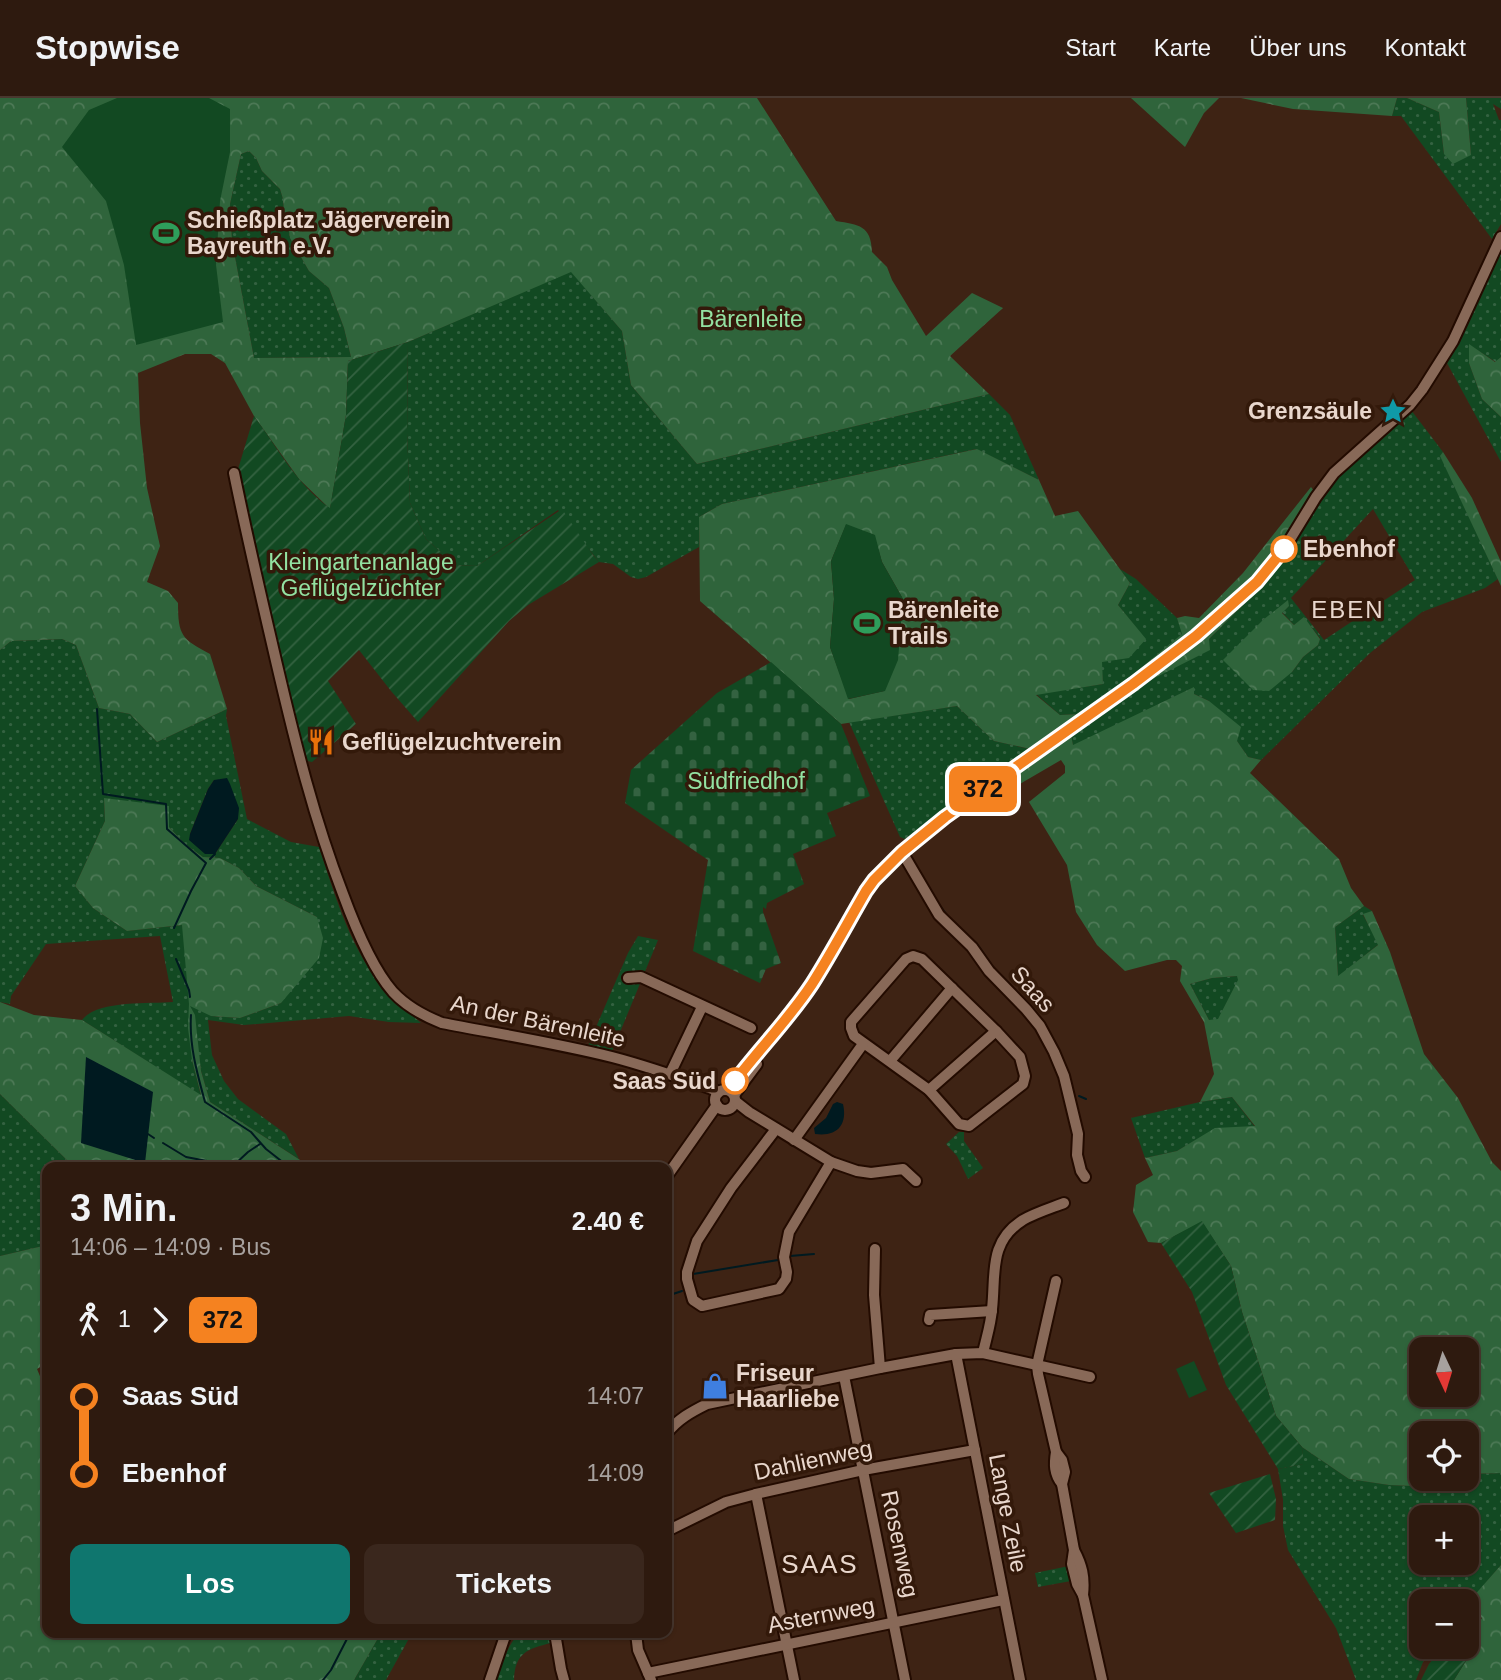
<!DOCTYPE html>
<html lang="de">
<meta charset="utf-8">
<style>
body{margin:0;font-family:Helvetica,sans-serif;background:#3a271d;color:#f1f3f6;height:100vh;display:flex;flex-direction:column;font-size:26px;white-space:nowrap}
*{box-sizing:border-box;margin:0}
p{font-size:23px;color:#a7a19e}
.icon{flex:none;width:38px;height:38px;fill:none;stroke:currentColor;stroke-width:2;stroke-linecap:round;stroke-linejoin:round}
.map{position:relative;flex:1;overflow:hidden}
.side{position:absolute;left:42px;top:1064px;width:630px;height:476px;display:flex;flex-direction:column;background:#2e1a0f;border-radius:14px;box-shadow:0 2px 5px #0004,0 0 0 2px #49382f}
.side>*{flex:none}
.badge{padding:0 14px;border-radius:10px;font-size:24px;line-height:46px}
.needle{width:46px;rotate:176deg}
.fabs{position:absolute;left:1409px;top:1239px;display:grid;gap:14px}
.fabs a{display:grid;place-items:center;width:70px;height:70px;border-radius:14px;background:#2e1a0f;box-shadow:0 2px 5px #0004,0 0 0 2px #49382f;font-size:35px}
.map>.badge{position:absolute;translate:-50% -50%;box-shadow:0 0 0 4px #fff}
.legs{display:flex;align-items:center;gap:10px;height:77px;padding:0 28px;font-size:23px}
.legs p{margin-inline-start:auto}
.summary{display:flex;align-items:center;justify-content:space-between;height:119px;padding:0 28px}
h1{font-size:38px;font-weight:700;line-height:52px}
.button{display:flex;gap:14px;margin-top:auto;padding:14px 28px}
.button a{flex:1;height:80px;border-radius:14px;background:#0f766e;color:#fff;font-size:28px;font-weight:700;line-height:80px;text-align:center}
.button a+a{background:#3a271d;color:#f1f3f6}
ul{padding:0 28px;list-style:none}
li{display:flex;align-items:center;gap:24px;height:77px;font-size:26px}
li i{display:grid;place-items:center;width:10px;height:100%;margin:0 9px;background:currentColor}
li i::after{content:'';width:18px;height:18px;margin:-9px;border:5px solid;border-radius:50%;background:#2e1a0f}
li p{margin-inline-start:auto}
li:first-child i{background:linear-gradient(#0000 50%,currentColor 0)}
li:last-child i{background:linear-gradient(currentColor 50%,#0000 0)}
header{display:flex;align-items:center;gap:42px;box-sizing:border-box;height:98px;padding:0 35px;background:#2e1a0f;border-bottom:2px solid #49382f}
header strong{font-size:33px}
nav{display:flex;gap:38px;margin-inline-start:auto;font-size:24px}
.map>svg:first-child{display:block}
</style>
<header>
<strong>Stopwise</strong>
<nav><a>Start</a><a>Karte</a><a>Über uns</a><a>Kontakt</a></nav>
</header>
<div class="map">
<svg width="1501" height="1582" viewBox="0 0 1501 1582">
<defs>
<pattern id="grass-dots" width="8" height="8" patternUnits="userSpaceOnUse" patternTransform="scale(1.75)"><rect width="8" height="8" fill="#124922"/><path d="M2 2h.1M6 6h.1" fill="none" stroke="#346241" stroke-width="1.8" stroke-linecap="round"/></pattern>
<pattern id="forest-crowns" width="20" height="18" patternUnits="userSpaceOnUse" patternTransform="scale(1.75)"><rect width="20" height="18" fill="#2f643b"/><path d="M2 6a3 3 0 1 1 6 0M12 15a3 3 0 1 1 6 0" fill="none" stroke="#4d7956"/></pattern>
<pattern id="cemetery-stones" width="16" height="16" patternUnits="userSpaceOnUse" patternTransform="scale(1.75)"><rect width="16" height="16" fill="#124922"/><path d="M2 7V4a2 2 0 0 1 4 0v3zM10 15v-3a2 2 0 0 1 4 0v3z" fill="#346241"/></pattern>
<pattern id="garden-furrows" width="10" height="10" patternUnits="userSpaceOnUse" patternTransform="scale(1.75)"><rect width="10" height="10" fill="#124922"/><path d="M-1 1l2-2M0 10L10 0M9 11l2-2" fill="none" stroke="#346241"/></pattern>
</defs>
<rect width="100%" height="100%" fill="#3e2314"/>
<g fill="url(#grass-dots)" fill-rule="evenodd">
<path d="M1397,0H1407L1439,14L1444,56L1471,57L1466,0H1501V11L1493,6L1499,22H1501V126L1492,141L1401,18H1392Z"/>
<path d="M249,53L256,60L262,73L280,91L283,101L284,114L288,127L290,140L309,173L329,190L344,230L351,259L254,260L232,143L230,106L241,56Z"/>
<path d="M1501,151V259L1496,264L1469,247V265L1482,301L1501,319V364L1447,265Z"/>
<path d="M571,173L622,233L631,287L697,366L989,296L1010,317L1039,382L976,351L722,406L699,419V449L646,479L638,481L631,479L613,466L599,464L558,412L477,468L456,467L426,441L410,405L407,335L408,244Z"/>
<path d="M1411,312L1443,354L1441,358L1498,481L1485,490L1422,514L1370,555L1261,662L1248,659L1209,603L1194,596L1193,590L1073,648L1070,632L1209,541L1260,490L1287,458L1318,408C1322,383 1390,331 1411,312ZM1373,411L1415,482L1324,542L1291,500ZM1289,508L1282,514L1294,527L1304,520L1320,540L1318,547L1303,559L1292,574L1263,522Z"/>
<path d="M1120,471L1136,481L1177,520L1183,536L1114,592L1079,616L1060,617L1036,596L1103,586L1101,564L1145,541L1118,507L1130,485Z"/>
<path d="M62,541L76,547L99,610L130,616L157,644L227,611L226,618L247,721L291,744L319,749C336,800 351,855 389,896C398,907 411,916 421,925L389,924L349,918L244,927L208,922L212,957L224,983L238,1001L286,1036L299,1061L210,1004L201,973L198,952L192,962L201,998L82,922C97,902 149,906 173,904L160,838L46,846L11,898L10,906L0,904V552L11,543ZM214,682L238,721L215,756L190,736L208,691ZM104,700L169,729L185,746L203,759L220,760L239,770L256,788L317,819L281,905L240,920L211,918L182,827L127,833L93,810L75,788L105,723Z"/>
<path d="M957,608L994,643L1030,651L905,741L900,739L849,624Z"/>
<path d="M1364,808L1372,813L1363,817L1379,846L1338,879L1335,829Z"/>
<path d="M638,838L658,842L611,956L587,950L628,855Z"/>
<path d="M1237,878L1239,881L1218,922H1209L1190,886L1212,880Z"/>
<path d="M0,996L74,1069H47V1147L0,1158Z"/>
<path d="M1232,999L1255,1029L1196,1042L1177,1053L1145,1060L1131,1020L1200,1004Z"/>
<path d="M959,1034H964V1043L983,1070L968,1081L957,1058L946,1046Z"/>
<path d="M1302,1349L1349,1381L1389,1387L1412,1388L1421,1381H1466L1467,1376L1501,1375V1467L1467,1507L1466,1503H1421V1549H1434L1423,1564L1416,1582H1356L1336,1530L1288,1452L1283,1428V1402L1278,1371L1303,1366ZM1421,1419H1466V1465H1421Z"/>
<path d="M1069,1468L1071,1483L1038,1489L1035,1475Z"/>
<path d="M381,1535H412L386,1582H354Z"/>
<path d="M519,1535H550L551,1545C527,1551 515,1555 514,1582H496C501,1565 507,1549 519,1535Z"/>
</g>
<g fill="url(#forest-crowns)" fill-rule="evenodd">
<path d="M0,0H757L836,123C859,127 871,127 872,154L887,169L892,182L926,238L972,195L1003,210L950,258L989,296L697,366L631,287L622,233L571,174L408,244L348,263L346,317L330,411L299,381L254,318L225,265L211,256H185L138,275L140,325L147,390L160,448L147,484L168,493L178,505C178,538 182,541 210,556L227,611L157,644L130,616L99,610L76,547L62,541L11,543L0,552ZM249,53L256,60L262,73L280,91L283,101L284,114L288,127L290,140L309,173L329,190L344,230L351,259L254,260L232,143L230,106L241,56Z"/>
<path d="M1131,0H1219L1204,15L1185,49Z"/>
<path d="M1241,0H1397L1392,18L1293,11Z"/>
<path d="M1407,0H1466L1471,57L1453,66L1444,56L1439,14Z"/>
<path d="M1469,246L1495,264L1501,259V319L1482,301L1469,265Z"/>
<path d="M977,351L1039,382L1055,418L1078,413L1130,485L1118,507L1146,541L1129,560L1102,564L1103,586L1036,597L1060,617L1079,616L1070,632L1073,647L1194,589V596L1209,603L1241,629L1237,643L1248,659L1261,662L1250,675L1339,761L1351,790L1364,808L1335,829L1338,878L1378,847L1363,816L1372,813L1390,854L1424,956L1458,1000L1492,1064L1501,1073V1375L1467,1376L1466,1335H1421V1381L1412,1388L1389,1387L1349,1381L1302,1349L1276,1318L1242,1214L1231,1168L1202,1124L1161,1145L1148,1144L1133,1114L1136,1087L1153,1077L1145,1060L1177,1053L1215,1030L1255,1028L1232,999L1200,1004L1214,976L1204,924L1180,883L1182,868L1176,862H1167L1125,873L1097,847L1076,814L1067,767L1029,704L1065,675V668L1061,662L994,701L989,694L1044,654L994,643L957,608L841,626L700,503L699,419L722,406ZM846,427L874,437L882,464L903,501L884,593L849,601L830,549L834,501L831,463ZM1237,878L1238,882L1218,921L1209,922L1190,886L1212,880ZM1421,1251H1466V1297H1421Z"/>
<path d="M1443,354L1472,400L1501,464V488L1440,358Z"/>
<path d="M1311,389L1319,400L1318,408L1287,458L1260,490L1209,541L1210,552L1121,597L1114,592L1182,536L1177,520L1185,518L1199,520L1243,475Z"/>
<path d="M1288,502L1289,508L1282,515L1294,527L1304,519L1320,541L1318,547L1303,559L1292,574L1269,593L1253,592L1223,562L1263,522Z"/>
<path d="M104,700L169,708V729L185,746L203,759L220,760L239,770L256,788L317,819L323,840L319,860L281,905L240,920L211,918L190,908L195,917L201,973L210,1004L311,1069H74L0,996V904L34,917L82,922L201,997L192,962L188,930L189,906L182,827L127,833L93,810L75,788L105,723Z"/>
<path d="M47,1147V1265L37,1271L42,1283L47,1284V1535H381L354,1582H0V1158Z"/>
<path d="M1501,1467V1582H1454L1474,1550L1467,1544V1542L1482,1520L1472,1513V1500Z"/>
</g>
<path fill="url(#cemetery-stones)" d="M771,564L841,626L870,698L827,715L836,738L793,756L804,786L767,805L766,811L763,809V814L781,865L766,871L760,885L693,853L708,762L625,705L631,672L717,595Z"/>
<g fill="url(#garden-furrows)">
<path d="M408,244L407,335L410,405L426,441L456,467L477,468L562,411L593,457L599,464L528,507L509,523L418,624L391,593L359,552L328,583L356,626L312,664L303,662L236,378L254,318C277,349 298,388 330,410L346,317L348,263Z"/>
<path d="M1202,1123L1231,1168L1242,1214L1276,1318L1302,1349L1304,1366L1278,1371L1226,1287L1192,1194L1161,1145Z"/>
<path d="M1270,1376L1276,1401L1275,1422L1236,1435L1209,1395Z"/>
<path d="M1467,1544L1474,1550L1454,1582H1421L1429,1566L1443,1549H1466Z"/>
</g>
<g fill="#124922">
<path d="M117,0H209L230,11V54L220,103L216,167L223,224L136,247L124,167L106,103L62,49L89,12Z"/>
<path d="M846,426L875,437L882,464L903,501L898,562L885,593L848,601L830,549L834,501L831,463Z"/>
<path d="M1194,1263L1207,1292L1189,1300L1176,1271Z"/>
</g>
<g fill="#001a20">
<path d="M227,680L230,686L239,710L238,721L215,756H205L189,742L190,736L208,691L214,682Z"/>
<path d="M86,959L153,994L145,1065L81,1045Z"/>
<path d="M837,1004L843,1006C848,1028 836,1039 815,1036L814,1030L826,1020L833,1006Z"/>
</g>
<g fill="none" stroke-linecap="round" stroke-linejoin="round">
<g stroke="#001a20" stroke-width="2">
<path d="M97,611L103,696L166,706L167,731L206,765L191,793L174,830"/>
<path d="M210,761L215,756"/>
<path d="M938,805L949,820"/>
<path d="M963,833L977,846L993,869L1024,902"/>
<path d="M176,861L189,892L190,899"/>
<path d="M191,917C189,947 197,975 205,1004L251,1034L266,1051L289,1069"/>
<path d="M1079,998L1086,1001"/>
<path d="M148,1036L154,1040"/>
<path d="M163,1045L186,1059L233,1068L248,1054L260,1046"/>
<path d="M790,1158L814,1156"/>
<path d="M693,1176L778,1162"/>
<path d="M667,1198L682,1193"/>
<path d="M323,1582L331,1572L350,1535"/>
</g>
<g stroke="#230b00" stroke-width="14">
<g id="minor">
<path d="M234,375C247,439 262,503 277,567C295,644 314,721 343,796C354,826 372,870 393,894C407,909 424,918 442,925C499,936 556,945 612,959C647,968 681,980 715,992L718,995"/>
<path d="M902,754L939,817L972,849L989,873L1026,911L1040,928L1054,954L1064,978L1078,1036L1077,1057L1081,1073L1085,1079"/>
<path d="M913,858L922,861L996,933L1020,959L1025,978L1023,986L969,1028L959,1026L929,992L854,938L851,930V924L906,861Z"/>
<path d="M628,880L641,879L751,930"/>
<path d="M890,963L952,890"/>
<path d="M670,976L702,909"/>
<path d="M727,992L762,948L772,939L811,887L866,793L874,782L902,754L945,719L1134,586L1196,538L1257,484L1286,448L1316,399L1334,375L1410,307L1422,292L1453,243L1501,139"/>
<path d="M929,992L996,933"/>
<circle cx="725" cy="1002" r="10"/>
<path d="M734,997L757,966"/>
<path d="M735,1003L749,1014L831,1064L857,1073L871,1075L903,1071L916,1083"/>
<path d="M776,1031L731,1090L697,1143L687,1174V1181L693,1202L702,1208L779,1191L786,1181L787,1174L784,1159L789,1134L831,1064"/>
<path d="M794,1042L863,946"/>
<path d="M667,1078L717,1007"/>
<path d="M875,1151L874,1197L880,1270"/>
<path d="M1056,1183L1037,1267L1038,1276L1056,1354L1062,1362L1065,1374L1062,1386L1074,1452L1072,1466L1077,1486L1083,1497"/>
<path d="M929,1222L930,1217L992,1213"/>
<path d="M983,1255C986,1241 991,1226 992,1211C996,1176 988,1144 1023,1122C1035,1115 1051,1110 1064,1105"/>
<path d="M956,1256L1020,1582"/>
<path d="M844,1278L905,1582"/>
<path d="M667,1335C678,1321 691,1314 707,1306L880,1270L956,1256L983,1255L1090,1279"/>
<path d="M1056,1354C1054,1366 1054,1376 1062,1386"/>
<path d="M756,1396L794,1582"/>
<path d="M667,1433L726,1404L756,1396L863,1372L975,1352"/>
<path d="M1074,1452C1082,1467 1085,1479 1083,1497L1102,1582"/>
<path d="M555,1535L561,1571L564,1582"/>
<path d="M636,1535L638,1552L651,1582"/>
<path d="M648,1575L1003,1502"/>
<path d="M490,1582L506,1535"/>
</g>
</g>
<use href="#minor" stroke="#886958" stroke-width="10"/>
</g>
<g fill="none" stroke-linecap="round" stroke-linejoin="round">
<g stroke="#fff" stroke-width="16">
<path id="line-1" d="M735,983C760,950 789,921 812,886C831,856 848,824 866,793L874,782L902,754L945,719L1133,586L1196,538L1257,484L1284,451"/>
</g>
<use href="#line-1" stroke="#f58220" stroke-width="10"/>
</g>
<defs>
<g id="stadium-bare" transform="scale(2.1)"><path d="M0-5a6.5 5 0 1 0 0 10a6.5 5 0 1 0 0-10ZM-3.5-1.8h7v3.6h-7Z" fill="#2e9e5b" stroke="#33190a" stroke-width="2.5" paint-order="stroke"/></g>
<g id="sight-bare" transform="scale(2.1)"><path d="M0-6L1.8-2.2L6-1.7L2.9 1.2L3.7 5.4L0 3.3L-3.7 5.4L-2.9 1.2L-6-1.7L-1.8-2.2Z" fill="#0f9aa8" stroke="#33190a" stroke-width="2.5" paint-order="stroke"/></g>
<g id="restaurant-bare" transform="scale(2.1)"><path d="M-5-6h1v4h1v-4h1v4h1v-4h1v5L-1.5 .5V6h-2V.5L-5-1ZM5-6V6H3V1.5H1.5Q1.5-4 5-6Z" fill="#e8710a" stroke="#33190a" stroke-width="2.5" paint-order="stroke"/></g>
<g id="shop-bare" transform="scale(2.1)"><path d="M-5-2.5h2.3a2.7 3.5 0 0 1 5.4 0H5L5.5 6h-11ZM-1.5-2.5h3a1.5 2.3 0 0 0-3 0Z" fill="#3f7fe0" stroke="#33190a" stroke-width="2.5" paint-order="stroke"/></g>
</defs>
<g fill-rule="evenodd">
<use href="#stadium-bare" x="166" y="135"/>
<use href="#sight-bare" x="1393" y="313"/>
<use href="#stadium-bare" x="867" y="525"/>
<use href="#restaurant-bare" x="321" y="644"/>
<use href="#shop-bare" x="715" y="1288"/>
</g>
<g fill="#fff" stroke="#f58220" stroke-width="3.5">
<circle cx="1284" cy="451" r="12"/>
<circle cx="735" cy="983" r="12"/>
</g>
<g text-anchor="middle" stroke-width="7" stroke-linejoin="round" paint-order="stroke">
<g font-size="23" font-weight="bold" fill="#e9d7cd" stroke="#33190a" text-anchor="start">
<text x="187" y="130">Schießplatz Jägerverein<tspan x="187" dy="26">Bayreuth e.V.</tspan></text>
<text x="1372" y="321" text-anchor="end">Grenzsäule</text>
<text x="888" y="520">Bärenleite<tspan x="888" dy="26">Trails</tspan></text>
<text x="342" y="652">Geflügelzuchtverein</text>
<text x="736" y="1283">Friseur<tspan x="736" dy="26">Haarliebe</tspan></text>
</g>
<g font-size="23" fill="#93e2a2" stroke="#33190a">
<text x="751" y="229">Bärenleite</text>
<text x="361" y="472">Kleingartenanlage<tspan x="361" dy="26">Geflügelzüchter</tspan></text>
<text x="746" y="691">Südfriedhof</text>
</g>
<g font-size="23" font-weight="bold" fill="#e9d7cd" stroke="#33190a" text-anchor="start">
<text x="1303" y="459">Ebenhof</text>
<text x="716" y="991" text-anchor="end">Saas Süd</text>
</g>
<g font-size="23" fill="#e9d7cd" stroke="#33190a">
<text transform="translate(1033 891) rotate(48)" y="8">Saas</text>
<text transform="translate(538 923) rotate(12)" y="8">An der Bärenleite</text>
<text transform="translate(813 1362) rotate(-12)" y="8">Dahlienweg</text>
<text transform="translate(1008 1415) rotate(79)" y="8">Lange Zeile</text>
<text transform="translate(900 1446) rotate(78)" y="8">Rosenweg</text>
<text transform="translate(821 1517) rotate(-11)" y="8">Asternweg</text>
</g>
<g font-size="24" letter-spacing="2" fill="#e9d7cd" stroke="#33190a">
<text x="1348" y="520">EBEN</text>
</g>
<g font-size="26" letter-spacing="2" fill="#e9d7cd" stroke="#33190a">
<text x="820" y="1475">SAAS</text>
</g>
</g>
</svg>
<div class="fabs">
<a><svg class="needle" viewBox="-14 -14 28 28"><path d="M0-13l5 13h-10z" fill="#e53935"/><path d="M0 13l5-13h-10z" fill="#a7a19e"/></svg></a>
<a><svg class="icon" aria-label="locate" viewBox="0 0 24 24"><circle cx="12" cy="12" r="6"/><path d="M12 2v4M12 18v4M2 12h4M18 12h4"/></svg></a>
<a>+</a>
<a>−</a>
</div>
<b class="badge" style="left:983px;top:691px;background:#f58220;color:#111">372</b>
<section class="side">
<div class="summary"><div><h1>3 Min.</h1><p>14:06 – 14:09 · Bus</p></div><b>2.40 €</b></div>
<div class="legs"><svg class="icon" aria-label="walk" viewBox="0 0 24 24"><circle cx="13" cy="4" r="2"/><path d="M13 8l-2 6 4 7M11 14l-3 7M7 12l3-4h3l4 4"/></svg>1<svg class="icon" aria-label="forward" viewBox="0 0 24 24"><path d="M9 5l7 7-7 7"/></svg><b class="badge" style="background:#f58220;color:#111">372</b></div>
<ul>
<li><i style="color:#f58220"></i><b>Saas Süd</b><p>14:07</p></li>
<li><i style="color:#f58220"></i><b>Ebenhof</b><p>14:09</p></li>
</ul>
<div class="button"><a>Los</a><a>Tickets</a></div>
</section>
</div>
